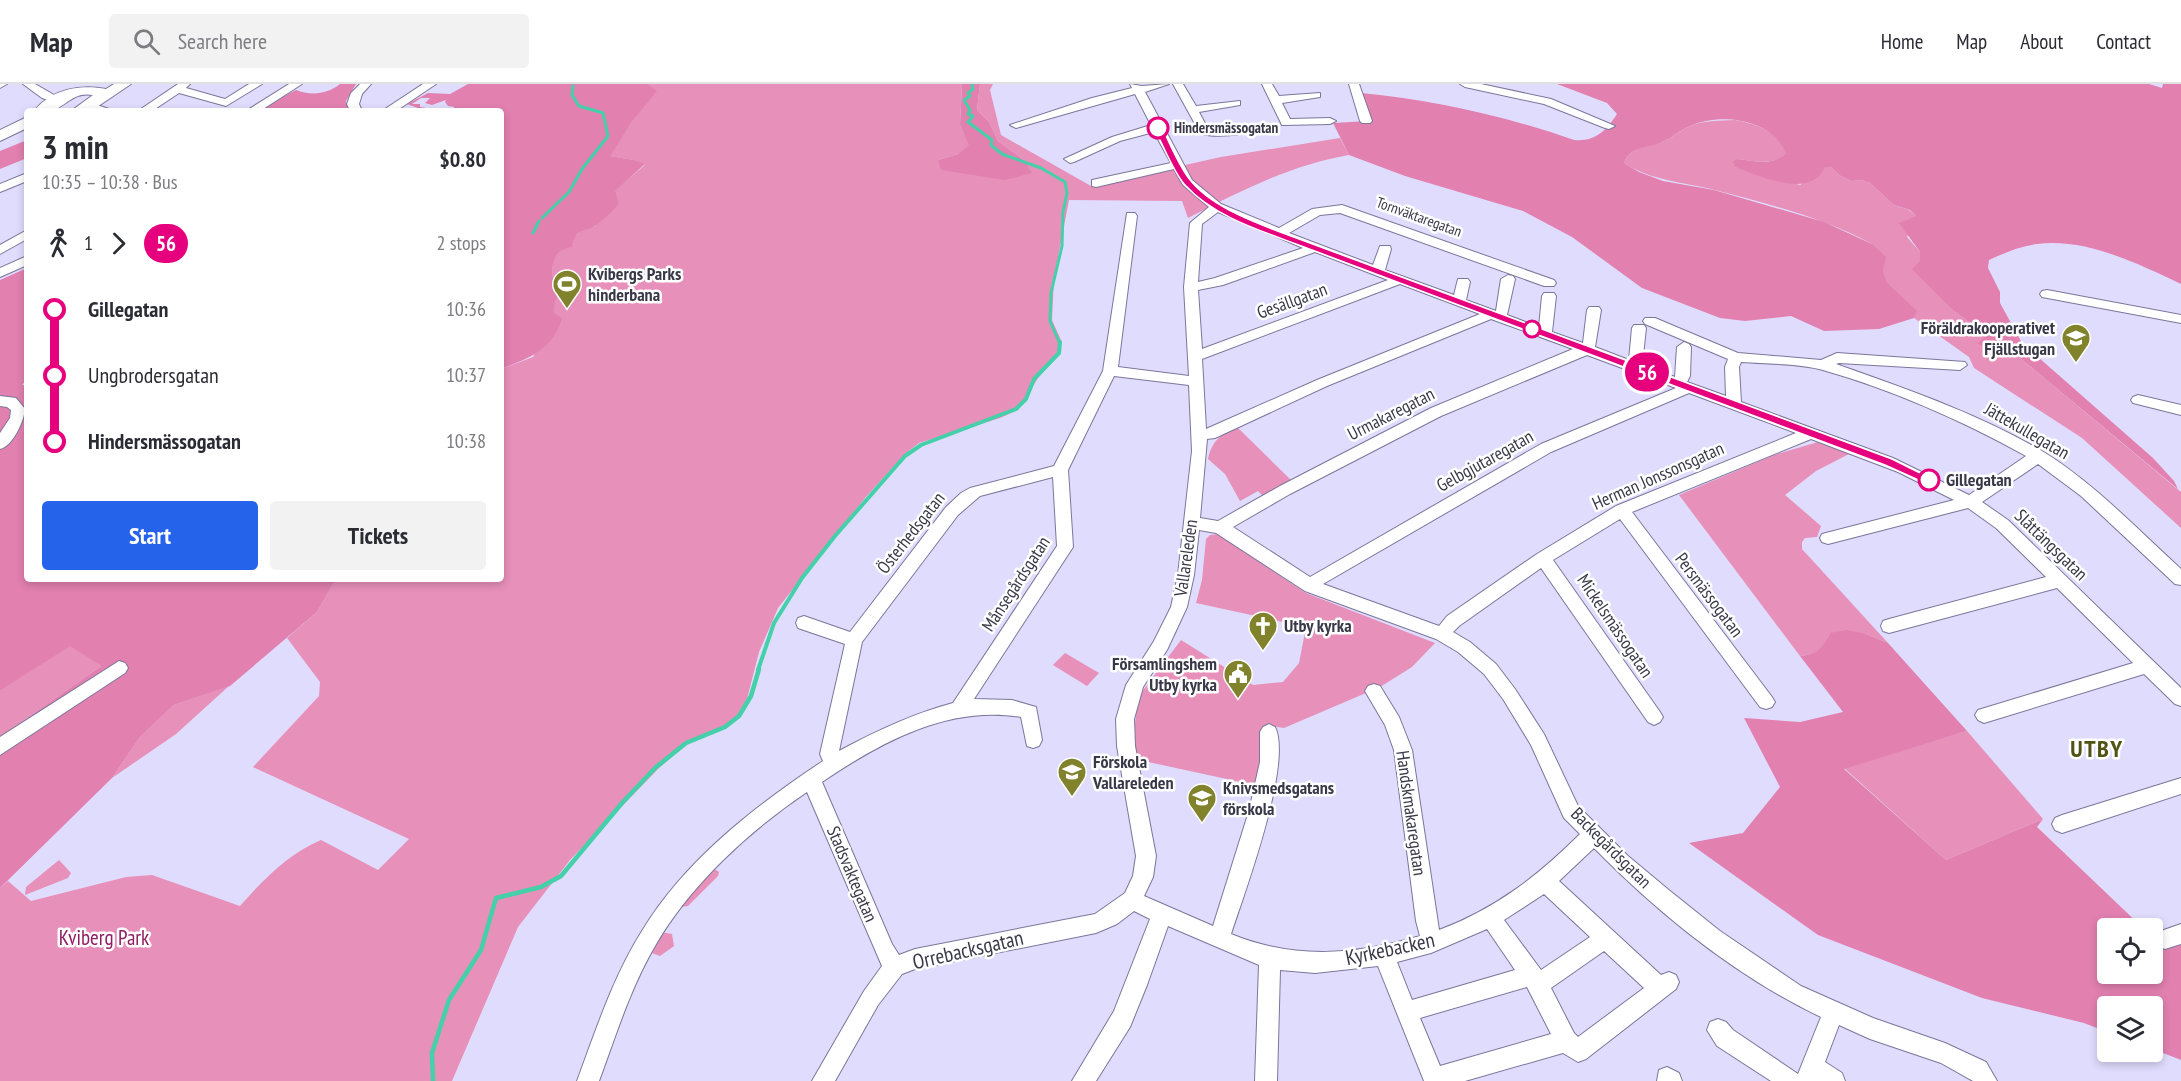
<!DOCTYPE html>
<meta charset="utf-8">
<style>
body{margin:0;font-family:"PT Sans Narrow",sans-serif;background:#f2f2f3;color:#2b2b33;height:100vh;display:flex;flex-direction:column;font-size:22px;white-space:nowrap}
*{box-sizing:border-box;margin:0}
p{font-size:20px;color:#7c7c81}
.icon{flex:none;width:33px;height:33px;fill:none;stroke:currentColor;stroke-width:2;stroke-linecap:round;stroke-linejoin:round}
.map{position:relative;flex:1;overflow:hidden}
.side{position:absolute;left:24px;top:24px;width:480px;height:474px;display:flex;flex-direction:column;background:#fff;border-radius:6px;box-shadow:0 3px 9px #0003}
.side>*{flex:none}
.badge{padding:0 12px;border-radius:20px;font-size:21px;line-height:39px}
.tools{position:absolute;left:2097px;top:834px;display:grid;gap:12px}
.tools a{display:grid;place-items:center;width:66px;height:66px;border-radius:6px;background:#fff;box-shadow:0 3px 9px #0003;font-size:30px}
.map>.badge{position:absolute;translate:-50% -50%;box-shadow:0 0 0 3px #fff}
.legs{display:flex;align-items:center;gap:9px;height:66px;padding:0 18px;font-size:20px}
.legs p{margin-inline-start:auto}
.head{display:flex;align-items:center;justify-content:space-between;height:102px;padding:0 18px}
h1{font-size:33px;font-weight:800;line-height:45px}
.button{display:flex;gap:12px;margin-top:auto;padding:12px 18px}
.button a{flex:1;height:69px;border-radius:6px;background:#2563eb;color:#fff;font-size:24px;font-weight:800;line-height:69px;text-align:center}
.button a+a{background:#f2f2f3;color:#2b2b33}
ul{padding:0 18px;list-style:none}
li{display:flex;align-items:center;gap:21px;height:66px;font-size:22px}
li i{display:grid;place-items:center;width:9px;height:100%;margin:0 8px;background:currentColor}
li i::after{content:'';width:15px;height:15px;margin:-8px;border:4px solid;border-radius:50%;background:#fff}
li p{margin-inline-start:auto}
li:first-child i{background:linear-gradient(#0000 50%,currentColor 0)}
li:last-child i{background:linear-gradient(currentColor 50%,#0000 0)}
header{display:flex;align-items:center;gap:36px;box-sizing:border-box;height:84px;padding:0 30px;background:#fff;border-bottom:2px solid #e1e1e2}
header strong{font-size:28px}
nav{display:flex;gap:33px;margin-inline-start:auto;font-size:21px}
.search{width:420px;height:54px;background:#f2f2f3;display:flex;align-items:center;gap:15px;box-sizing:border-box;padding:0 21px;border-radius:6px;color:#7c7c81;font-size:22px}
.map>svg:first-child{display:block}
</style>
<header>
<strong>Map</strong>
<div class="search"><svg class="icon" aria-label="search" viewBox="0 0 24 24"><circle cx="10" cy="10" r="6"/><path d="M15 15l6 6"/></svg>Search here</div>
<nav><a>Home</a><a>Map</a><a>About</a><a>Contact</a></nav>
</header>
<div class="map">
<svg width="2181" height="997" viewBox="0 0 2181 997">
<rect width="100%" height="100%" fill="#dfdcfd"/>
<g fill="#e790ba">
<path d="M648,0H962L960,41L970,61L958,70L938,76H1024L998,57L989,38L977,26L980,0H993L990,6L1001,51L1091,102L1221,73L1340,54L1349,71C1291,81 1240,107 1188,134L1182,117L1069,116L1054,194L1052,236L1061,256L1060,269L1038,294L1018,326L1000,334L919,359L906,369L865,414L778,524L759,568L746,619L739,631L717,647L689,658L659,684L570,776L518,843L452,997H0V804L8,797L31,817L126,793L152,791L240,822C263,796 288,770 321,756L378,786L409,755L253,683L319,612L320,598L287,554L317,528L336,495H501V285L533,273L554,229L553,219L556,212L564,204L558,194L552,192L553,174L582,145L595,142L614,107L645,81L634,76L609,72L632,38L656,7Z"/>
<path d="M1735,36C1757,40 1777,47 1787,70C1771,82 1755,77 1737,75L1735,83L1800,101L1825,83H1831L1839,91L1851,97L1862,96L1870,99L1894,121L1909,126L1916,132L1907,153L1920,168L1921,177L1913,185L1950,224L1986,251L1978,258L1995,269L2020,274L2181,408V444L2082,354L1974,284L1969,273L1914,234L1916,227L1887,198L1872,160C1824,134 1769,120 1715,106C1683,98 1652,97 1624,79C1630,63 1645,64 1659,59C1669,56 1678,48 1688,43C1702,36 1720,37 1735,36Z"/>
<path d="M1237,343L1292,397L1264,413L1258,407L1240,417L1225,390L1208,375C1212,357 1220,351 1237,343Z"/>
<path d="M1818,358L1849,370L1816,387L1785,411L1821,442L1817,453L1805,454L1802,458V465L1888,559L1866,550L1830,549C1822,565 1818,570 1800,572L1679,411L1774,371Z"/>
<path d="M1218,450L1230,455L1262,480L1306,509L1435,559L1412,583L1380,603L1284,644L1265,641L1261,645L1264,653L1259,702L1139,676L1133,657L1138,613L1181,556L1253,601L1283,598L1299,579L1306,543L1196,519L1202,496L1206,455L1210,451Z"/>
<path d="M70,561L101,582L0,653V607Z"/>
<path d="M1065,569L1099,589L1087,602L1053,581Z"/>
<path d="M229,602L176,650L112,694L140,653L174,621Z"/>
<path d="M1967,647L2043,735L1946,776L1844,684Z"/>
<path d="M59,776L71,789L68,794L25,811L26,803Z"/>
<path d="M713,784L719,788L718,792L688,822L681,823L680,820Z"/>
<path d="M661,848L672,850L674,862L660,872L649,868Z"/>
</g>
<g fill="#e280b0">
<path d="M340,0H356L346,17L349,27H255L296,6C311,12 328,10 340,0Z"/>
<path d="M468,0H648L657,7L632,38L610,72L634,76L645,80L615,107L619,120C612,127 604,136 596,141C583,150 576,142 572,163C554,166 553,176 552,192L558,194L563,190L577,193C564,204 553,211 554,229L562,234C553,266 529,274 501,285V27H446L455,23L448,22L445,18L446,16L432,21L425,19L430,14H421L412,20H420V23L444,27H426L407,20L428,9L450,10Z"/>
<path d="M962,0H980L977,26L989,38L998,57L1024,76L1032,89L1005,96L941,86L938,76L958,70L969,61L960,41Z"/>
<path d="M1557,0H2149L2162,4L2163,0H2181V200C2137,179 2086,154 2037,160C2020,162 2004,169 1989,176L1988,184L2000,208V219L2022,259L2153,374L2174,397L2178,405L2020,274L1995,269L1977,259L1986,251L1950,224L1912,185L1920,177V168L1899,139L1916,132L1910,126L1894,121L1870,99L1862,96L1851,97L1839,91L1831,83H1825C1811,116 1760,92 1735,83L1733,78L1737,75C1755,77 1771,82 1786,70C1773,35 1721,28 1690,42C1680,46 1672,54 1662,58C1648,65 1631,61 1624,79L1639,88L1663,97L1714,106L1824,138L1872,160L1886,173L1883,187L1887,198L1917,227L1914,234L1879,245L1824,247L1791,232L1745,237L1720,234L1642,204L1572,153L1523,127L1405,92L1349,71L1333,39L1369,37L1361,9C1434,16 1505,32 1574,56C1595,58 1606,47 1617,30L1607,19Z"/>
<path d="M27,56V74L0,85V67Z"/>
<path d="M27,184V295L22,301H27V495H336L317,528L230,602L174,621L140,653L112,694L0,804V653L101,582L70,562L0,607V196Z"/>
<path d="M1847,546L1866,550L1888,559L1967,647L1844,685L1946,776L2043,735L2037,743L2143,844H2108V890H2152L2153,854L2162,863L2181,858V976L2153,965L2152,922H2108L2107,948L2084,939L1982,914L1818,851L1689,759L1743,749L1780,703L1744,634L1800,638L1843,628L1800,572C1818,570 1822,564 1830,549Z"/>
</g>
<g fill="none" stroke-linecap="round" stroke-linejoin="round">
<g stroke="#44d0a8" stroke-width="3">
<path d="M972,0L973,5L968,9L970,12L964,16L970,26L968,30L973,32L968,38L992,56L991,61L1002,70L1041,84L1065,98L1067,109L1063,128L1062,162L1051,209L1050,237L1060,260"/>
<path d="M542,134L569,108L582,85L608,52L603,29L579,22L572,11L573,2"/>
<path d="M533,149L539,137"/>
</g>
<path stroke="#44d0a8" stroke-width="4" d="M758,586L774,539L802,494L835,452L905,372L921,361L1016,325L1026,315L1034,295L1059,269L1060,258"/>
<path stroke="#44d0a8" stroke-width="4.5" d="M433,997L432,969L449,916L481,866L496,814L541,803L561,792L622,719L655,684L686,659L725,643L739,632L751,612L759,585"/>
<g stroke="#7b769b" stroke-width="2">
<g id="minor">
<path d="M0,0H7L0,4Z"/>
<path d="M23,0H35L61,15L55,18L42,14Z"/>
<path d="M178,0H190L186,4L225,15L249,0H262L226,22L179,9L152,27H138Z"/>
<path d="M289,0H302L260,27H246Z"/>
<path d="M360,0H371L362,10L359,20L362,27H350L347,20L351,9Z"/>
<path d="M423,0H436L396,27H382Z"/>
<path d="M1130,0L1142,2L1169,0L1145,8L1192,96L1221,120L1279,144L1312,125L1342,121L1554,196L1556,199L1554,202H1544L1340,129L1320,131L1289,149L1373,181L1380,162H1390L1391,165L1385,186L1454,211L1458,195H1468L1470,198L1466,216L1496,227L1501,195L1508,191L1513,192L1515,195L1507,231L1539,243L1542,212L1544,209H1554L1556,212L1552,248L1583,259L1587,226L1589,223H1599L1601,226L1595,263L1629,276L1632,244L1634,241H1644L1646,244L1642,281L1675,293L1677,263L1684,258L1689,260L1691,263L1690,292L1687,298L1726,312L1725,283L1728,275L1645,240L1643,237L1645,234H1655L1738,269L1821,276L1837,269L1965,278L1967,281L1960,286L1839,279L1836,280C1906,305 1977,329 2042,367C2093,398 2137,445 2181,485V501L2175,500L2081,412L2038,380L1982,418L2008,436L2181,604V622L2175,620L2144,590L1984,639L1978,636L1975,631L1978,626L2133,579L2057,504L1889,549L1883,547L1881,542L1883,537L1889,535L2046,493L1996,444L1968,424L1828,460L1822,458L1820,454L1822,450L1954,416L1898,388L1811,355L1632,428L1772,613L1775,618L1772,623L1766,625L1760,623L1620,435L1553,476L1660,628L1663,633L1660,638L1654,641L1648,638L1541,484L1459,542L1453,548L1470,558L1496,580L1515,605L1544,650L1578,722L1628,772L1670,807L1720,847L1801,902L1873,934L1945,959L1986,978L1997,997H1973L1941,979L1870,955L1839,941L1825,978L1842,989L1845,997H1771L1717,962L1707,946L1710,938L1718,935L1726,938L1733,946L1798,990L1821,933C1737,893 1659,830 1594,764L1559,797L1661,891L1669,888L1676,891L1679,898L1676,905L1586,975L1578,978L1563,969L1465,997H1424L1378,882L1315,889L1280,886L1277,997H1255L1259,881L1168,842L1147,901L1130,943L1096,997H1072L1114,927L1150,835L1134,827L1117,840L1096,849L915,885L902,890L878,921L835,997H812L864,907L882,882L807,708C749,747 690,801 655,862C630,905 616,951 599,997H577C596,946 613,893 642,847C685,776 755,722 823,677L820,670L845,560L798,544L796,539L798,534L804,532L850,548L946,423L961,409L970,404L1054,382L1103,287L1127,129H1135L1137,132L1118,283L1189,292L1184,203L1190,139L1209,123L1183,101L1174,85L1096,103L1092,102V96L1171,79L1154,48L1120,57L1074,78L1070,79L1064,75L1112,53L1151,41L1135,10L1016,44L1010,41L1092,14L1132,4ZM1218,128L1303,164L1215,194L1198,198L1202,140ZM1315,168L1388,196L1202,265L1198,206L1223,201ZM1400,200L1480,230L1317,296L1206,345L1202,275ZM1491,235L1573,265L1431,324L1280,402L1218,437L1200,434L1207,355L1215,354L1327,302ZM1587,271L1676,304L1541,360L1310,493L1233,443L1290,410L1441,332ZM1741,278C1766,280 1799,279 1823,286C1893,306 1963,337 2026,372L1969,411L1893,374L1741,318L1739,283ZM1114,292L1189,301L1192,367L1178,491L1171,523L1154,557L1126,601L1116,635L1117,662L1136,772L1133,792L1125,809L1095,830L915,865L899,871L892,860L822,698C881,658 948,621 1021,633L1027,662L1033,664L1039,662L1042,656L1036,623L1012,616L974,615L1073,463L1068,386ZM1689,309L1796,349L1616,422L1537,470L1447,532L1439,542L1323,500L1551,368ZM1053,393L1057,462L953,619C912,630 876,647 839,667L862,558L958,431L980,412ZM1199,446L1216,449L1305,507L1436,555L1458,568L1484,590L1503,615L1531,661L1564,734L1580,750C1538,792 1495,825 1439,846L1412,666L1399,633L1380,602L1374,600L1368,602L1365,607L1385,641L1394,666L1416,837L1420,852C1356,871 1294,876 1231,850C1244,810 1293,679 1275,643L1269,640L1263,643L1260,648V678L1249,727L1213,842L1144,812L1153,793L1156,772L1135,662L1134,635L1143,603L1167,566L1187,523L1194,491ZM1544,810L1590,853L1541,886L1504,836ZM1487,845L1515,886L1412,916L1397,878L1431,869ZM1604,867L1644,904L1578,953L1574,949L1551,904ZM1527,903L1551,950L1440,982L1420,934Z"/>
<path d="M1173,0H1183L1196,22L1240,17V21L1199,28L1208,45L1213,46L1251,41L1257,44C1246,52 1213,54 1200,49Z"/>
<path d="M1262,0H1272L1279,12L1320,9V13L1282,19L1290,35L1330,34L1336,37L1330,40L1282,41Z"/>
<path d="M1349,0H1359L1372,37L1370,39H1362L1360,37Z"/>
<path d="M1460,0H1481L1551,15L1615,42L1609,45L1605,44L1544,20L1465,3Z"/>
<path d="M91,19L109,25L111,27L87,24L85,22Z"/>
<path d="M27,89V97L0,108V100Z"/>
<path d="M27,146V155L0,170V161Z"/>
<path d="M27,172V181L0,193V184Z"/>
<path d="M2047,206L2181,231V239L2042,213L2040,210L2042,207Z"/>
<path d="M2138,311L2181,321V331L2133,319L2131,316L2133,313Z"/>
<path d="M0,312L16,314L25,325C24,337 13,362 0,365V349L10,334L11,326L7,323L0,322Z"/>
<path d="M119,577L125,579L128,584L125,589L0,671V653Z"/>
<path d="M2181,694V710L2062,749L2055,746L2052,740L2055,734L2062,731Z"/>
<path d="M2181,840V860L2165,865L2158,862L2155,855L2158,848Z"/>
<path d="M1667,983L1679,989L1682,997H1657L1659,986Z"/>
</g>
</g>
<g stroke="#7b769b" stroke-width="2">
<g id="major">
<path d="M114,0H131L91,27H71L93,11C72,7 66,24 49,27C45,28 39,27 34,27C51,5 81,0 106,5Z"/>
<path d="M27,33V44L0,57V46Z"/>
</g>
</g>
<use href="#minor" fill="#fff" fill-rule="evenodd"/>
<use href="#major" fill="#fff" fill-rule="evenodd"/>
</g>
<path fill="#e6007e" stroke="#fff" stroke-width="1.5" d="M1158,42L1162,44C1171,61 1179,83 1191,97C1218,130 1280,147 1318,162L1892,375L1934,396L1929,400L1925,399L1885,381L1312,166C1269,149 1217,136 1185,101C1173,88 1163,60 1154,44Z"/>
<defs>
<g id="stadium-pin" transform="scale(1.5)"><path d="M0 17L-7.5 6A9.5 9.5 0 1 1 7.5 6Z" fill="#81822c" stroke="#fff"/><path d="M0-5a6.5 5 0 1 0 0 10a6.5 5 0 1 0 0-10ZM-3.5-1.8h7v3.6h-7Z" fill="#fff"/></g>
<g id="school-pin" transform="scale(1.5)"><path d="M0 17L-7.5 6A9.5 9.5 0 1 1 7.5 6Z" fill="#81822c" stroke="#fff"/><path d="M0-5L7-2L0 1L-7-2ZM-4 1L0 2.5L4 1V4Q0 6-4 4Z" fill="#fff"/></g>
<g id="church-pin" transform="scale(1.5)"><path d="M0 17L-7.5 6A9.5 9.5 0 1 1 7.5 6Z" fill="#81822c" stroke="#fff"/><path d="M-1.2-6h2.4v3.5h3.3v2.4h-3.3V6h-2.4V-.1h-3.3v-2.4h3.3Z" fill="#fff"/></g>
<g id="civic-pin" transform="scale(1.5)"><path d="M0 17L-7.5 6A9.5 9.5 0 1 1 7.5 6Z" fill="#81822c" stroke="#fff"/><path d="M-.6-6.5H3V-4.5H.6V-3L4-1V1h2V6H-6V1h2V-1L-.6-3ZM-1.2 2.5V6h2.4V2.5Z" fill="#fff"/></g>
</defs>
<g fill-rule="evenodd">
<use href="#stadium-pin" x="567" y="200"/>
<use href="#school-pin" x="2076" y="254"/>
<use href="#church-pin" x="1263" y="542"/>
<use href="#civic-pin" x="1238" y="590"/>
<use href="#school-pin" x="1072" y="688"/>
<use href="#school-pin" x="1202" y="714"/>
</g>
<g fill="#fff" stroke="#e6007e" stroke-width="3">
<circle cx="1158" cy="44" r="10"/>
<circle cx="1532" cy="245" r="8"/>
<circle cx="1929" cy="396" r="10"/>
</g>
<g text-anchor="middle" stroke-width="5" stroke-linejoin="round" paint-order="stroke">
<g font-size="15" font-weight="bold" fill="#393848" stroke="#fff" text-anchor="start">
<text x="1174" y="49">Hindersmässogatan</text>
</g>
<g font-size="15" fill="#393848" stroke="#fff">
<text transform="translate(1419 133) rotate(20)" y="5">Tornväktaregatan</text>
</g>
<g font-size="18" font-weight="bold" fill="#393848" stroke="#fff" text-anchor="start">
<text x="588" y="196">Kvibergs Parks<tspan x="588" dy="21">hinderbana</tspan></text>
<text x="2055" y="250" text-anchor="end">Föräldrakooperativet<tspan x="2055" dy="21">Fjällstugan</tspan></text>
<text x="1284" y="548">Utby kyrka</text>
<text x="1217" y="586" text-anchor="end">Församlingshem<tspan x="1217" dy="21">Utby kyrka</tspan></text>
<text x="1093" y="684">Förskola<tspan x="1093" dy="21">Vallareleden</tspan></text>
<text x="1223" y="710">Knivsmedsgatans<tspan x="1223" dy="21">förskola</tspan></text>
</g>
<g font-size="18" fill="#393848" stroke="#fff">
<text transform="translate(1292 217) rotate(-20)" y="6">Gesällgatan</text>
<text transform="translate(1391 330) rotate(-27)" y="6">Urmakaregatan</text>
<text transform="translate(2027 347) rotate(30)" y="6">Jättekullegatan</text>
<text transform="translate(1485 377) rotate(-29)" y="6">Gelbgjutaregatan</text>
<text transform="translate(1658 392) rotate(-24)" y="6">Herman Jonssonsgatan</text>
<text transform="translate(911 449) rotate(-52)" y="6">Österhedsgatan</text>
<text transform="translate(2051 461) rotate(44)" y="6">Slåttängsgatan</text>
<text transform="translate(1186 474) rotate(-82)" y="6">Vallareleden</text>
<text transform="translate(1016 500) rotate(-57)" y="6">Månsegårdsgatan</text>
<text transform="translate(1709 511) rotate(53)" y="6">Persmässogatan</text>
<text transform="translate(1615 542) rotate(56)" y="6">Mickelsmässogatan</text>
<text transform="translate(1411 729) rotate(82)" y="6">Handskmakaregatan</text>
<text transform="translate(1611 764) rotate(45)" y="6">Backegårdsgatan</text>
<text transform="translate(852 790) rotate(67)" y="6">Stadsvaktegatan</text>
</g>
<g font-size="18" font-weight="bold" fill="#393848" stroke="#fff" text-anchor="start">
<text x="1946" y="402">Gillegatan</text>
</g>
<g font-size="21" fill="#901c61" stroke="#fff">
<text x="104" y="861">Kviberg Park</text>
</g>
<g font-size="21" fill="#393848" stroke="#fff">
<text transform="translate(1390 865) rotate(-12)" y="7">Kyrkebacken</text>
<text transform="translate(968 866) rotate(-13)" y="7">Orrebacksgatan</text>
</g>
<g font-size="24" font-weight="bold" letter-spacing="1.5" fill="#515216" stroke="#fff">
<text x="2097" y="673">UTBY</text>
</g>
</g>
</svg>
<div class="tools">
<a><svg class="icon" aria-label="locate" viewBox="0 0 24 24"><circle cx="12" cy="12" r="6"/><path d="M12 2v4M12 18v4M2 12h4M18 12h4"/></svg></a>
<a><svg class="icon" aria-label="layers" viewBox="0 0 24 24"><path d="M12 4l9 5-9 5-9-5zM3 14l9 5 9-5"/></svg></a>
</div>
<b class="badge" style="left:1647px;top:288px;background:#e6007e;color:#fff">56</b>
<section class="side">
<div class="head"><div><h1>3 min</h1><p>10:35 – 10:38 · Bus</p></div><b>$0.80</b></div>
<div class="legs"><svg class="icon" aria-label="walk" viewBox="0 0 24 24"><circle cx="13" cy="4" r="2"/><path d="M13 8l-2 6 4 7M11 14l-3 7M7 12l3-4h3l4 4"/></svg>1<svg class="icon" aria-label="forward" viewBox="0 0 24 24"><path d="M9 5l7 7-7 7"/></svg><b class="badge" style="background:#e6007e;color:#fff">56</b><p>2 stops</p></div>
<ul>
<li><i style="color:#e6007e"></i><b>Gillegatan</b><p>10:36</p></li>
<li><i style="color:#e6007e"></i><span>Ungbrodersgatan</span><p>10:37</p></li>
<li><i style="color:#e6007e"></i><b>Hindersmässogatan</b><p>10:38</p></li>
</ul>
<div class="button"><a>Start</a><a>Tickets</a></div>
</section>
</div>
